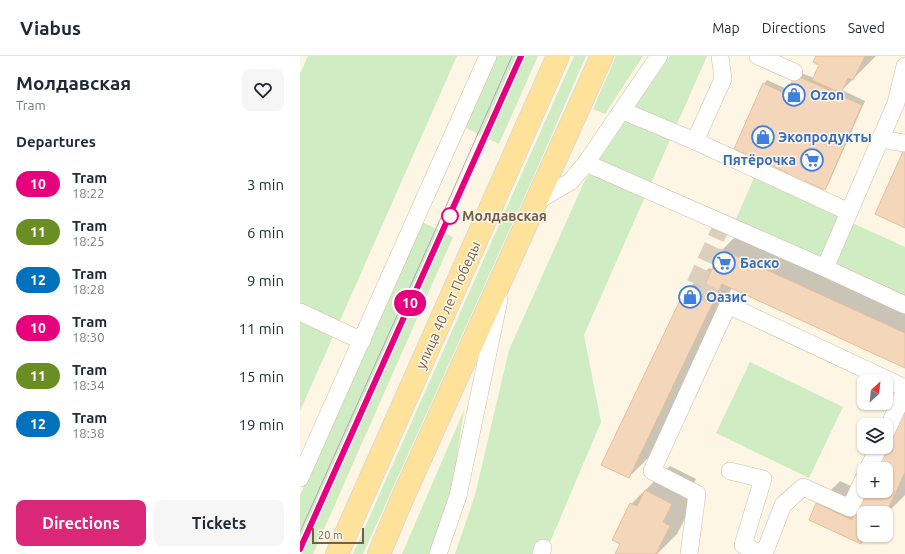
<!DOCTYPE html>
<meta charset="utf-8">
<style>
body{margin:0;font-family:Ubuntu,sans-serif;background:#f6f6f7;color:#1f2937;height:100vh;display:flex;flex-direction:column;font-size:15px;white-space:nowrap}
*{box-sizing:border-box;margin:0}
p{font-size:13px;color:#747a83}
.icon{flex:none;width:22px;height:22px;fill:none;stroke:currentColor;stroke-width:2;stroke-linecap:round;stroke-linejoin:round}
.map{position:relative;flex:1;overflow:hidden}
.details{display:flex;flex-direction:column;background:#fff;width:300px}
.details>*{flex:none}
.badge{padding:0 8px;border-radius:13px;font-size:14px;line-height:26px}
.needle{width:26px;rotate:27deg}
.fabs{position:absolute;left:557px;top:318px;display:grid;gap:8px}
.fabs a{display:grid;place-items:center;width:36px;height:36px;border-radius:8px;background:#fff;box-shadow:0 1px 3px #0004;font-size:20px}
.scale{position:absolute;left:12px;bottom:10px;width:52px;box-sizing:border-box;padding-left:4px;border:2px solid #775d48;border-top:0;font-size:11px;line-height:14px;white-space:nowrap;color:#775d48;-webkit-text-stroke:3px #fff9eb;paint-order:stroke}
.map>.badge{position:absolute;translate:-50% -50%;box-shadow:0 0 0 2px #fff}
h2{padding:0 16px;font-size:15px;line-height:36px}
.round{display:grid;place-items:center;flex:none;width:42px;height:42px;border-radius:8px;background:#f6f6f7}
.head{display:flex;align-items:center;justify-content:space-between;height:68px;padding:0 16px}
h1{font-size:19px;font-weight:700;line-height:30px}
.button{display:flex;gap:8px;margin-top:auto;padding:8px 16px}
.button a{flex:1;height:46px;border-radius:8px;background:#db2777;color:#fff;font-size:16px;font-weight:700;line-height:46px;text-align:center}
.button a+a{background:#f6f6f7;color:#1f2937}
ul{padding:0;list-style:none}
li{display:flex;align-items:center;gap:12px;height:48px;padding:0 16px}
li div{flex:1}
li b{display:block;font-size:15px}
li em{font-style:normal}
li .badge{min-width:44px;font-weight:700;text-align:center}
header{display:flex;align-items:center;gap:24px;box-sizing:border-box;height:56px;padding:0 20px;background:#fff;border-bottom:1px solid #e0e1e3}
header strong{font-size:19px}
nav{display:flex;gap:22px;margin-inline-start:auto;font-size:14px}
main{display:flex;flex:1;min-height:0}
.map>svg:first-child{display:block}
</style>
<header>
<strong>Viabus</strong>
<nav><a>Map</a><a>Directions</a><a>Saved</a></nav>
</header>
<main>
<section class="details">
<div class="head"><div><h1>Молдавская</h1><p>Tram</p></div><a class="round"><svg class="icon" aria-label="heart" viewBox="0 0 24 24"><path d="M12 20l-8-8c-3-5 5-10 8-4 3-6 11-1 8 4z"/></svg></a></div>
<h2>Departures</h2>
<ul>
<li><span class="badge" style="background:#e6007e;color:#fff">10</span><div><b>Tram</b><p>18:22</p></div><em>3 min</em></li>
<li><span class="badge" style="background:#6b8e23;color:#fff">11</span><div><b>Tram</b><p>18:25</p></div><em>6 min</em></li>
<li><span class="badge" style="background:#0072bc;color:#fff">12</span><div><b>Tram</b><p>18:28</p></div><em>9 min</em></li>
<li><span class="badge" style="background:#e6007e;color:#fff">10</span><div><b>Tram</b><p>18:30</p></div><em>11 min</em></li>
<li><span class="badge" style="background:#6b8e23;color:#fff">11</span><div><b>Tram</b><p>18:34</p></div><em>15 min</em></li>
<li><span class="badge" style="background:#0072bc;color:#fff">12</span><div><b>Tram</b><p>18:38</p></div><em>19 min</em></li>
</ul>
<div class="button"><a>Directions</a><a>Tickets</a></div>
</section>
<div class="map">
<svg width="605" height="498" viewBox="0 0 605 498">
<rect width="100%" height="100%" fill="#fdf6e4"/>
<g fill="#cfecc2">
<path d="M8,0H157L0,355V18Z"/>
<path d="M194,0H238L199,88L162,70Z"/>
<path d="M274,0H286L233,122L63,498H53Z"/>
<path d="M316,0H343L305,58L293,53Z"/>
<path d="M370,0H407L284,279L301,366L245,498H155L175,439L209,294L285,124Z"/>
<path d="M454,122L605,191V241L435,165Z"/>
<path d="M122,166L153,181L13,498H0V439Z"/>
<path d="M450,306L543,351L509,422L416,377Z"/>
<path d="M164,354L151,440L129,498H102Z"/>
</g>
<g fill="#0003">
<path d="M517,0H576L542,34L565,45L528,129L525,132L507,125L503,130L490,117L466,106L461,111L455,102L464,28L467,24L489,34L499,16L514,22L521,9Z"/>
<path d="M445,171L605,244V311L432,231L352,398L329,421L386,235L409,212L413,214L422,194Z"/>
<path d="M605,353V439L586,458L564,457V479H568L560,487L517,448L540,425L566,437L586,435V413Z"/>
<path d="M370,410L396,423L387,441L394,445L377,478L357,498H316L321,488L331,448Z"/>
</g>
<g fill="#f4d6bb" stroke="#e7be9a">
<path d="M516,0H565L553,24L548,22L541,37L512,24L519,9L513,6Z"/>
<path d="M495,19L562,49L525,134L505,125L503,131L486,123L488,117L464,107L461,113L451,108L453,102L434,93L463,27L486,38Z"/>
<path d="M605,91V172L575,158Z"/>
<path d="M421,193L605,277V312L422,228L329,422L301,409L385,234L399,241Z"/>
<path d="M605,351V416L586,458L575,456L564,457L565,479L561,488L509,464L516,447L552,464L566,435H586V413H576Z"/>
<path d="M345,434L372,448L363,466L370,470L356,498H315L320,488L312,484L330,447L337,450Z"/>
</g>
<g fill="none" stroke-linecap="round" stroke-linejoin="round">
<path stroke="#dcd0bd" stroke-width="17" stroke-dasharray="17 8" stroke-linecap="butt" d="M423,167L394,230L428,249"/>
<g stroke="#cfbeaa" stroke-width="18">
<g id="minor">
<path d="M458,0L494,16"/>
<path d="M323,55L395,85L549,156"/>
<path d="M580,83L605,87"/>
<path d="M395,85L423,23L420,0"/>
<path d="M286,107L525,212L605,249"/>
<path d="M237,145L270,126L286,107L359,0"/>
<path d="M525,212L596,47L605,10"/>
<path d="M0,256L62,285"/>
<path d="M586,376L605,335"/>
<path d="M568,413L579,391"/>
<path d="M430,415L463,423L443,489L461,498"/>
<path d="M0,422L188,0"/>
<path d="M138,498L158,440L199,244"/>
<path d="M241,498L243,492"/>
<path d="M389,498L397,438L352,415L428,249L605,332"/>
<path d="M464,498L483,449L503,431L550,452L564,422"/>
</g>
</g>
<g stroke="#ded8d3" stroke-width="24">
<g id="major">
<path d="M37,498L258,0"/>
<path d="M79,498L102,443L302,0"/>
</g>
</g>
<use href="#minor" stroke="#fff" stroke-width="17"/>
<use href="#major" stroke="#ffe29a" stroke-width="22"/>
<g stroke="#b9a2c8" stroke-width="1">
<path d="M0,476L143,157L212,0"/>
<path d="M0,493L221,0"/>
</g>
</g>
<g fill="none" stroke-linecap="round" stroke-linejoin="round">
<g stroke="#fff" stroke-width="9">
<path id="line" d="M0,493L221,0"/>
</g>
<use href="#line" stroke="#e6007e" stroke-width="6"/>
</g>
<defs>
<g id="shop-ring" transform="scale(1.15)"><circle r="9.5" fill="#fff9eb" stroke="#3f7fe0" stroke-width="1.5"/><path d="M-5-2.5h2.3a2.7 3.5 0 0 1 5.4 0H5L5.5 6h-11ZM-1.5-2.5h3a1.5 2.3 0 0 0-3 0Z" fill="#3f7fe0"/></g>
<g id="supermarket-ring" transform="scale(1.15)"><circle r="9.5" fill="#fff9eb" stroke="#3f7fe0" stroke-width="1.5"/><path d="M-6-5.5h2.5l.6 2H6L4.5 2H-2.5L-4.4-4H-6ZM-1.5 3.2a1.3 1.3 0 1 0 .1 0ZM3 3.2a1.3 1.3 0 1 0 .1 0Z" fill="#3f7fe0"/></g>
</defs>
<g fill-rule="evenodd">
<use href="#shop-ring" x="494" y="39"/>
<use href="#shop-ring" x="463" y="81"/>
<use href="#supermarket-ring" x="512" y="104"/>
<use href="#supermarket-ring" x="424" y="207"/>
<use href="#shop-ring" x="390" y="241"/>
</g>
<circle fill="#fff" stroke="#e6007e" stroke-width="2" cx="150" cy="160" r="8"/>
<g text-anchor="middle" stroke-width="3" stroke-linejoin="round" paint-order="stroke">
<g font-size="14" font-weight="bold" fill="#366cbe" stroke="#fff9eb" text-anchor="start">
<text x="510" y="44">Ozon</text>
<text x="478" y="86">Экопродукты</text>
<text x="496" y="109" text-anchor="end">Пятёрочка</text>
<text x="440" y="212">Баско</text>
<text x="406" y="246">Оазис</text>
</g>
<g font-size="14" font-weight="bold" fill="#775d48" stroke="#fff9eb" text-anchor="start">
<text x="162" y="165">Молдавская</text>
</g>
<g font-size="14" fill="#775d48" stroke="#fff9eb">
<text transform="translate(148 249) rotate(-66)" y="5">улица 40 лет Победы</text>
</g>
</g>
</svg>
<div class="fabs">
<a><svg class="needle" viewBox="-14 -14 28 28"><path d="M0-13l5 13h-10z" fill="#e53935"/><path d="M0 13l5-13h-10z" fill="#747a83"/></svg></a>
<a><svg class="icon" aria-label="layers" viewBox="0 0 24 24"><path d="M12 4l9 5-9 5-9-5zM3 14l9 5 9-5"/></svg></a>
<a>+</a>
<a>−</a>
</div>
<div class="scale">20 m</div>
<b class="badge" style="left:110px;top:247px;background:#e6007e;color:#fff">10</b>
</div>
</main>
